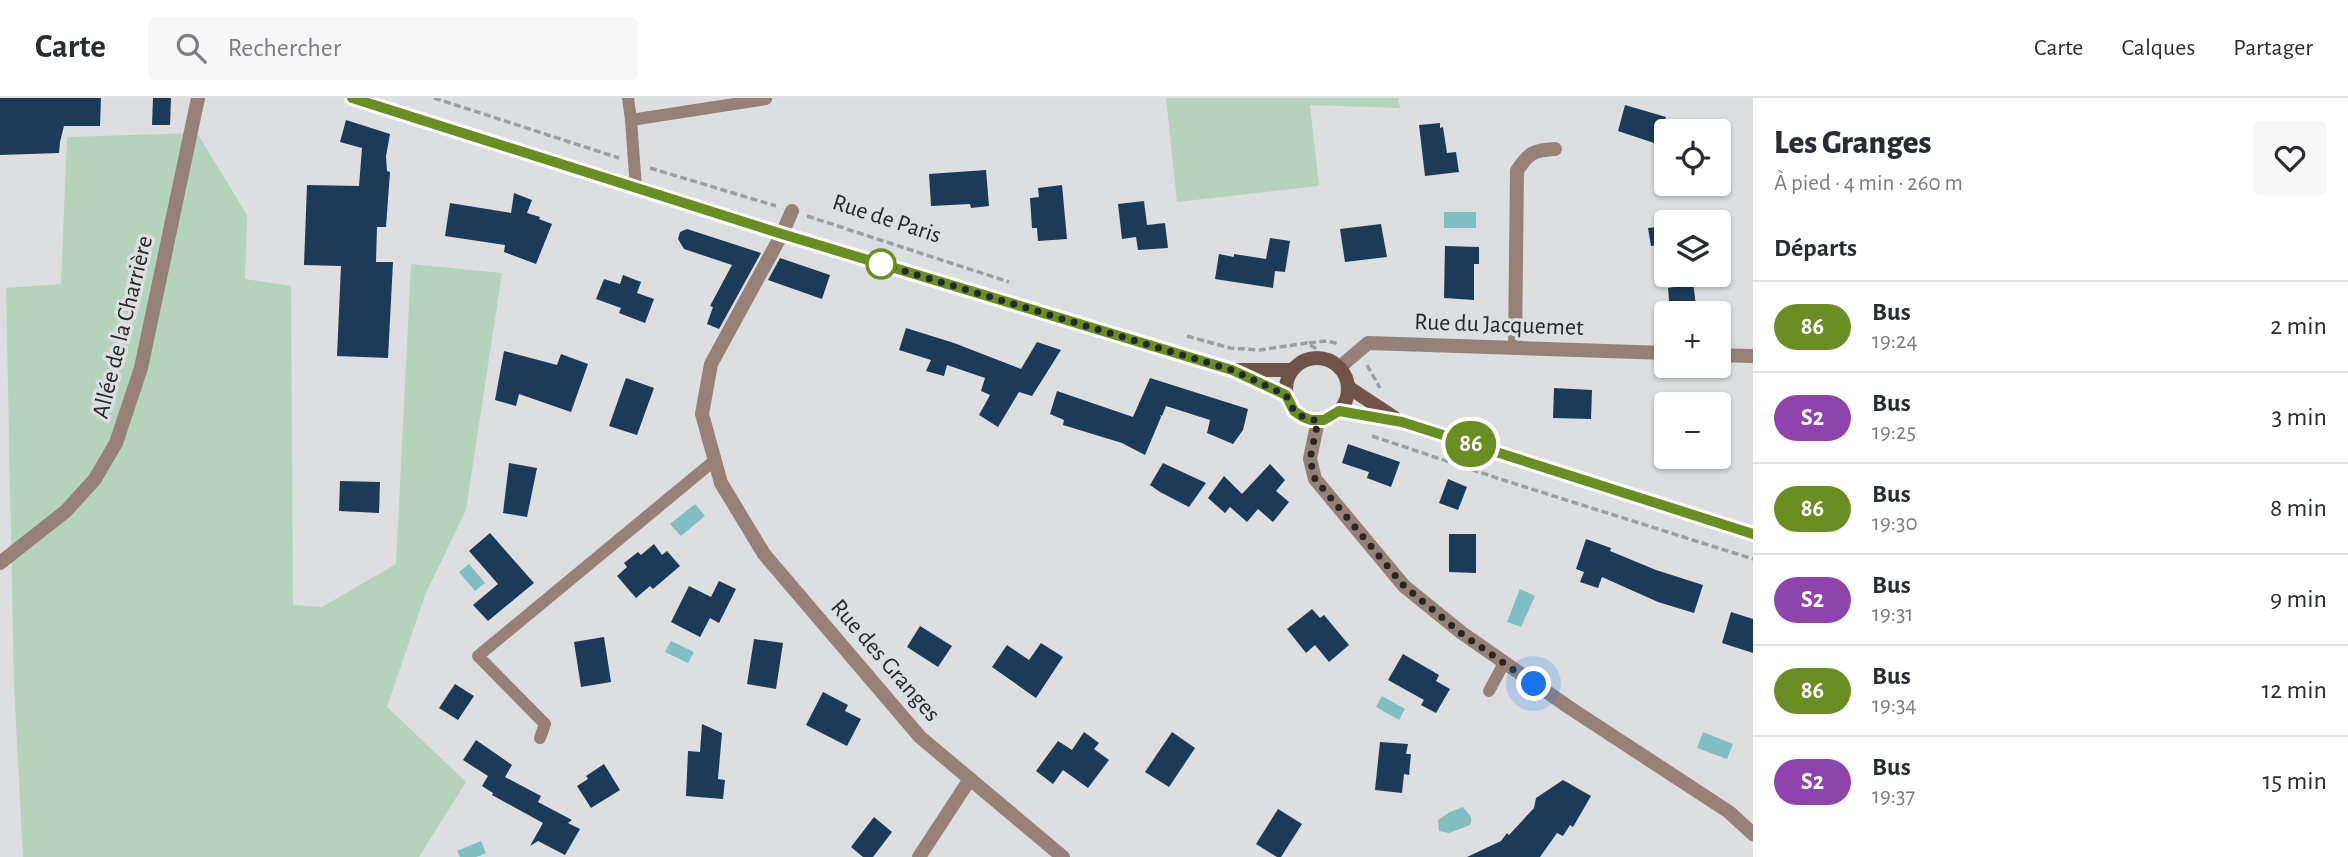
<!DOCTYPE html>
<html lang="fr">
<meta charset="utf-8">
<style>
body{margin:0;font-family:"Alegreya Sans",sans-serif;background:#f7f7f7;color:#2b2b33;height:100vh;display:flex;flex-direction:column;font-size:26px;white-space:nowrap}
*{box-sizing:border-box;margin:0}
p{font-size:23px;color:#7c7c81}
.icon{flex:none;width:38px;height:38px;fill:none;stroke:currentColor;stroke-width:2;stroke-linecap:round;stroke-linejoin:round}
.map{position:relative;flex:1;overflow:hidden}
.details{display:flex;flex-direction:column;background:#fff;width:595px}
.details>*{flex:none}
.badge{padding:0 14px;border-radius:23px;font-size:24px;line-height:46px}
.controls{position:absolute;left:1654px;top:21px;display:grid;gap:14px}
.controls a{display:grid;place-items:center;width:77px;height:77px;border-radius:7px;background:#fff;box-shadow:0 2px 5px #0004;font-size:35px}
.you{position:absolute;width:35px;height:35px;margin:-18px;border:5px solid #fff;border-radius:50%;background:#1a73e8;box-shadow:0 0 0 10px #1a73e833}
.map>.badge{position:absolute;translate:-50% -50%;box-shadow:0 0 0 4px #fff}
h2{padding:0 21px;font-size:26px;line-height:63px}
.round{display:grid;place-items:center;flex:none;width:74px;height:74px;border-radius:7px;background:#f7f7f7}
.overview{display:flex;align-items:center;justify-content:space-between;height:119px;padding:0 21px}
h1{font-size:33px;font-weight:800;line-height:52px}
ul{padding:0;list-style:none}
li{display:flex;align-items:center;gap:21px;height:91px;padding:0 21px;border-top:2px solid #e1e1e2}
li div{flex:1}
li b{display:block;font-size:26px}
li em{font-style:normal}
li .badge{min-width:77px;font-weight:700;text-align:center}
header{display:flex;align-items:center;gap:42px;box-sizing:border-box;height:98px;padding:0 35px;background:#fff;border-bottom:2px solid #e1e1e2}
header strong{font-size:33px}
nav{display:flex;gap:38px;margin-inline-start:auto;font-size:24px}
.search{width:490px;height:63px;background:#f7f7f7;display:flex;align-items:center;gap:18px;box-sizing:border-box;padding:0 24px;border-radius:7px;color:#7c7c81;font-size:26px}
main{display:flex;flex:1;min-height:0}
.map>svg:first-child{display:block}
</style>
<header>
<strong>Carte</strong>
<div class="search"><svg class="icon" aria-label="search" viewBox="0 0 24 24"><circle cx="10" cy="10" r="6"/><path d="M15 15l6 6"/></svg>Rechercher</div>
<nav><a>Carte</a><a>Calques</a><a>Partager</a></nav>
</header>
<main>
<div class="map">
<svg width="1753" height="759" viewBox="0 0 1753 759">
<rect width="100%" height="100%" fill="#dddee0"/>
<g fill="#b5d2bd">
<path d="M1166,0H1398L1400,10L1310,7L1319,88L1177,104Z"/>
<path d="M197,35L247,117L245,181L291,188L293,507L322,509L396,466L411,166L502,175L466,412L425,497L387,609L466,684L419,759H23L14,588L6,190L61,186L67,39Z"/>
</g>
<g fill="#81bec2">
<rect x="1444" y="114" width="32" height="16"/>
<path d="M695,406L705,418L681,438L670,426Z"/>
<path d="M469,466L485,485L475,493L459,474Z"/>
<path d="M1520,491L1535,498L1521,529L1507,524Z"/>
<path d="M671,543L694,554L688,565L665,554Z"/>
<path d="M1382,598L1405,611L1399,622L1376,609Z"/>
<path d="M1703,634L1733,646L1727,661L1697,650Z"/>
<path d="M1463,709C1468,716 1474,718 1470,727L1449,735L1439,733L1438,722L1450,714Z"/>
<path d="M481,743L486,755L476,759H460L457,753Z"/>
</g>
<g fill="#1c3b58">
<path d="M0,0H101L100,28H64L60,44L59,55L0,57Z"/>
<path d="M153,0H171L170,27H152Z"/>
<path d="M1625,7L1666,19L1657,46L1618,33Z"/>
<path d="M346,22L390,36L386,58L387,73L390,74L386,129H377L376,164H393L388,260L337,258L341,168L304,167L307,87L359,88L362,50L340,44Z"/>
<path d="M1440,25V30L1443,29L1447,55L1456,54L1459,74L1425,78L1419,27Z"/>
<path d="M986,72L989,108L971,110L970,106L931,108L929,76Z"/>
<path d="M1062,87L1067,141L1038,143L1037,130H1032L1030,100L1039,99L1038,90Z"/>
<path d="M514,95L532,102L527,115L540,119L539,121L552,126L536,166L504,154L505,147L445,138L450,105L511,115Z"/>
<path d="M1144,103L1147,127L1165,125L1168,150L1138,152L1136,139L1122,141L1118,106Z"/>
<path d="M1381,126L1387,159L1345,164L1340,131Z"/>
<path d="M1666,128V146L1651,148L1648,130Z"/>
<path d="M687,131L761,155L719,231L707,226L713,209L710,208L732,167L684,151L678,141L680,134Z"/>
<path d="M1270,140L1290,143L1285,174L1275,173L1273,190L1215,181L1219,156L1234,159V156L1266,161Z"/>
<path d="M1445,148L1479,149V166H1474V202L1444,200Z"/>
<path d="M780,160L830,177L822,201L768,182Z"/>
<path d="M623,177L641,184L637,195L654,201L645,225L619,215L621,210L596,201L604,181L620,186Z"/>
<path d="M1672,177H1692L1697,215H1670L1668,190L1674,189Z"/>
<path d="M906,230L954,245L1021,271L1037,244L1061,252L1032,298L1019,294L998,329L979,317L990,297L981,293L985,280L947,267L944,278L926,273L931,262L899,252Z"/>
<path d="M504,253L557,267L561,256L588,266L571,314L519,296L516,308L495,302Z"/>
<path d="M626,280L654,290L637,337L609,328Z"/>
<path d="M1150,280L1248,311L1243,332L1233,346L1207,335L1210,322L1166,308L1162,318L1160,317L1161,319L1145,357L1122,345L1063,327L1064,322L1050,316L1057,293L1133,319Z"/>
<path d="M1554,290L1592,292L1591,321L1553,320Z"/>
<path d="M1348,346L1400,364L1391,389L1367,380L1369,374L1342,365Z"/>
<path d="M509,365L537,370L527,419L503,415Z"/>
<path d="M1163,365L1206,385L1189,409L1160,394L1150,387Z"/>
<path d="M1270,366L1285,382L1276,393L1289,404L1273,424L1258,411L1247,424L1230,409L1225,415L1208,400L1224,378L1242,396Z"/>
<path d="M1448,381L1467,389L1458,412L1439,405Z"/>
<path d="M340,383L380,384L379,415L339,413Z"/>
<path d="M490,435L534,485L488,523L473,507L498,486L469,453Z"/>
<path d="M1449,436H1476V475L1449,474Z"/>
<path d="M1586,441L1611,450L1610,453L1656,472L1703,487L1694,515L1658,504L1602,479L1598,490L1580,484L1584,474L1576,471Z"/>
<path d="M654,446L662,457L667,453L680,468L653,491L650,488L636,500L617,478L627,469L624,465L638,454L641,457Z"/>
<path d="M719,483L736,491L719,525L710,520L700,539L671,524L689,488L711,499Z"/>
<path d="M1312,511L1320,520L1324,517L1349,547L1329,564L1315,547L1306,555L1287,531Z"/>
<path d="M1731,514L1753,521V555L1722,545Z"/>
<path d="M920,528L952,548L938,569L907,549Z"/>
<path d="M604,539L611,584L581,589L574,544Z"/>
<path d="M754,541L783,545L776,591L747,586Z"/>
<path d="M1041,545L1063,559L1036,600L992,569L1007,547L1029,562Z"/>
<path d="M1403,556L1439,577L1436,583L1450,591L1436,615L1421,607L1424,602L1388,582Z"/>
<path d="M455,586L474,598L458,622L439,610Z"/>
<path d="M823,594L848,607L845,613L861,621L847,648L806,627Z"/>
<path d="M702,626L722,635L718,681L725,682L723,701L686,698L688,653L700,654Z"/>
<path d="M1084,634L1099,645L1094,651L1109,662L1088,690L1063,672L1053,686L1036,673L1058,643L1072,652Z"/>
<path d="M1172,634L1195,650L1169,689L1145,674Z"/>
<path d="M476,642L512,667L505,679L541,698L538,704L572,722L568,725L580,731L565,757L538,743L530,748L543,725L492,697L493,695L482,688L488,678L463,662Z"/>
<path d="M1380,644L1408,646L1406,656H1411L1409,677L1404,676L1402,695L1375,692Z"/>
<path d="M604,666L620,692L591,710L577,688L588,681L586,678Z"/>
<path d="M1563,682L1591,698L1573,729L1570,727L1563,738L1557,735L1540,759H1467L1501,743L1507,735L1509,737L1534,710L1536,700Z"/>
<path d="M1278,711L1302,726L1281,759H1277L1256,746Z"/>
<path d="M874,719L892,734L873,759H863L851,749Z"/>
</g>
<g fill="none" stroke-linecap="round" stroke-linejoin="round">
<g stroke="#9d9ea0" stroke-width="3.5" stroke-dasharray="7 3.5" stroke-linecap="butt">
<path d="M434,0L619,60"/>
<path d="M650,70L776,108"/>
<path d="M807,118L1009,184"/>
<path d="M1187,238L1230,250L1260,252L1307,245L1315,250L1323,261"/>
<path d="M1309,245L1327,243L1340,246"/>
<path d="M1367,267L1380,290"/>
<path d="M1372,338L1503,382L1753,461"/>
</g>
<g stroke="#958178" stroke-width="12">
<path d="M628,0L631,22"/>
<path d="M636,90L631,22L766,1"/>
<path d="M1489,593L1504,565"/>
<path d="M540,640L545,626L478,558L715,362"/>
</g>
<g stroke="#958178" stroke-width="14">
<path d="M792,113L782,136L711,266L702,316L721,385L764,456L920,639L1063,759"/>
<path d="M1515,250L1517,73C1528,55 1534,52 1555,51"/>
<path d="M1718,257L1753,258"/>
<path d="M1340,269L1368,245L1666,255"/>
<path d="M1318,322L1310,361L1315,381L1404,488L1462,535L1570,610L1729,714L1753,736"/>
<path d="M0,465L66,413L95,381L116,345L141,270L198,0"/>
<path d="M919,759L970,681"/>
</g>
<g stroke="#715448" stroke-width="14">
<path d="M352,0L782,136L1232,272L1286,297"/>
<circle cx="1317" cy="291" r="31"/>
<path d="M1237,272H1292"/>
<path d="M1348,289L1395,320"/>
<path d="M1339,313L1402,324L1753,436"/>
</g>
</g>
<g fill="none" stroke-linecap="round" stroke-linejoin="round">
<g stroke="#fff" stroke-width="16">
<path id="line" d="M352,0L782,136L1232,272L1286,297L1294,313L1303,319L1311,322H1324L1339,313L1402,324L1753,436"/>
</g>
<use href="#line" stroke="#6b8e23" stroke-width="10"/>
<path stroke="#262727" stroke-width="7" stroke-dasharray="0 12.6" d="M881,166L1232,272L1286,297L1294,313L1303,319L1318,323L1310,361L1315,381L1404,488L1462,536L1534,586"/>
</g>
<circle fill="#fff" stroke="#6b8e23" stroke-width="3.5" cx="881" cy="166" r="14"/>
<g text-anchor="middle" stroke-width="7" stroke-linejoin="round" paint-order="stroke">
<g font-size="24" fill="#262727" stroke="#dddee0">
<text transform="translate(887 120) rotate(18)" y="8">Rue de Paris</text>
<text transform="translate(1499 226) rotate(2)" y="8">Rue du Jacquemet</text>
<text transform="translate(122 229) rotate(-76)" y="8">Allée de la Charrière</text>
<text transform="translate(886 562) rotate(49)" y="8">Rue des Granges</text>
</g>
</g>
</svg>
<div class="controls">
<a><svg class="icon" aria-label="locate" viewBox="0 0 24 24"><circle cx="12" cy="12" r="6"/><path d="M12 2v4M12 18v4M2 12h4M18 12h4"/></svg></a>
<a><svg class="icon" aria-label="layers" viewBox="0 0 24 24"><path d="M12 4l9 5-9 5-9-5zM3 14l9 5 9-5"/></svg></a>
<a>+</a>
<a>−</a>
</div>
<div class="you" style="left:1534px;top:586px"></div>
<b class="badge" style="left:1471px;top:346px;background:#6b8e23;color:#fff">86</b>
</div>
<section class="details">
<div class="overview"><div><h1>Les Granges</h1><p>À pied · 4 min · 260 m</p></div><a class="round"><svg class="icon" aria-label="heart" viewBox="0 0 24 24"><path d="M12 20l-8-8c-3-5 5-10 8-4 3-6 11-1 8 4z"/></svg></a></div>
<h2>Départs</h2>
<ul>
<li><span class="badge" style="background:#6b8e23;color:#fff">86</span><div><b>Bus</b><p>19:24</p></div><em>2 min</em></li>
<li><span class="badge" style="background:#8e44ad;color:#fff">S2</span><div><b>Bus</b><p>19:25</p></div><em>3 min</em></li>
<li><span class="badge" style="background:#6b8e23;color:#fff">86</span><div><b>Bus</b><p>19:30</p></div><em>8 min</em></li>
<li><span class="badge" style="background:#8e44ad;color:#fff">S2</span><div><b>Bus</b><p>19:31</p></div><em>9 min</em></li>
<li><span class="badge" style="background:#6b8e23;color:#fff">86</span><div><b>Bus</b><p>19:34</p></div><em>12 min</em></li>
<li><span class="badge" style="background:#8e44ad;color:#fff">S2</span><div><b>Bus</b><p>19:37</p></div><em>15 min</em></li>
</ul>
</section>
</main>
